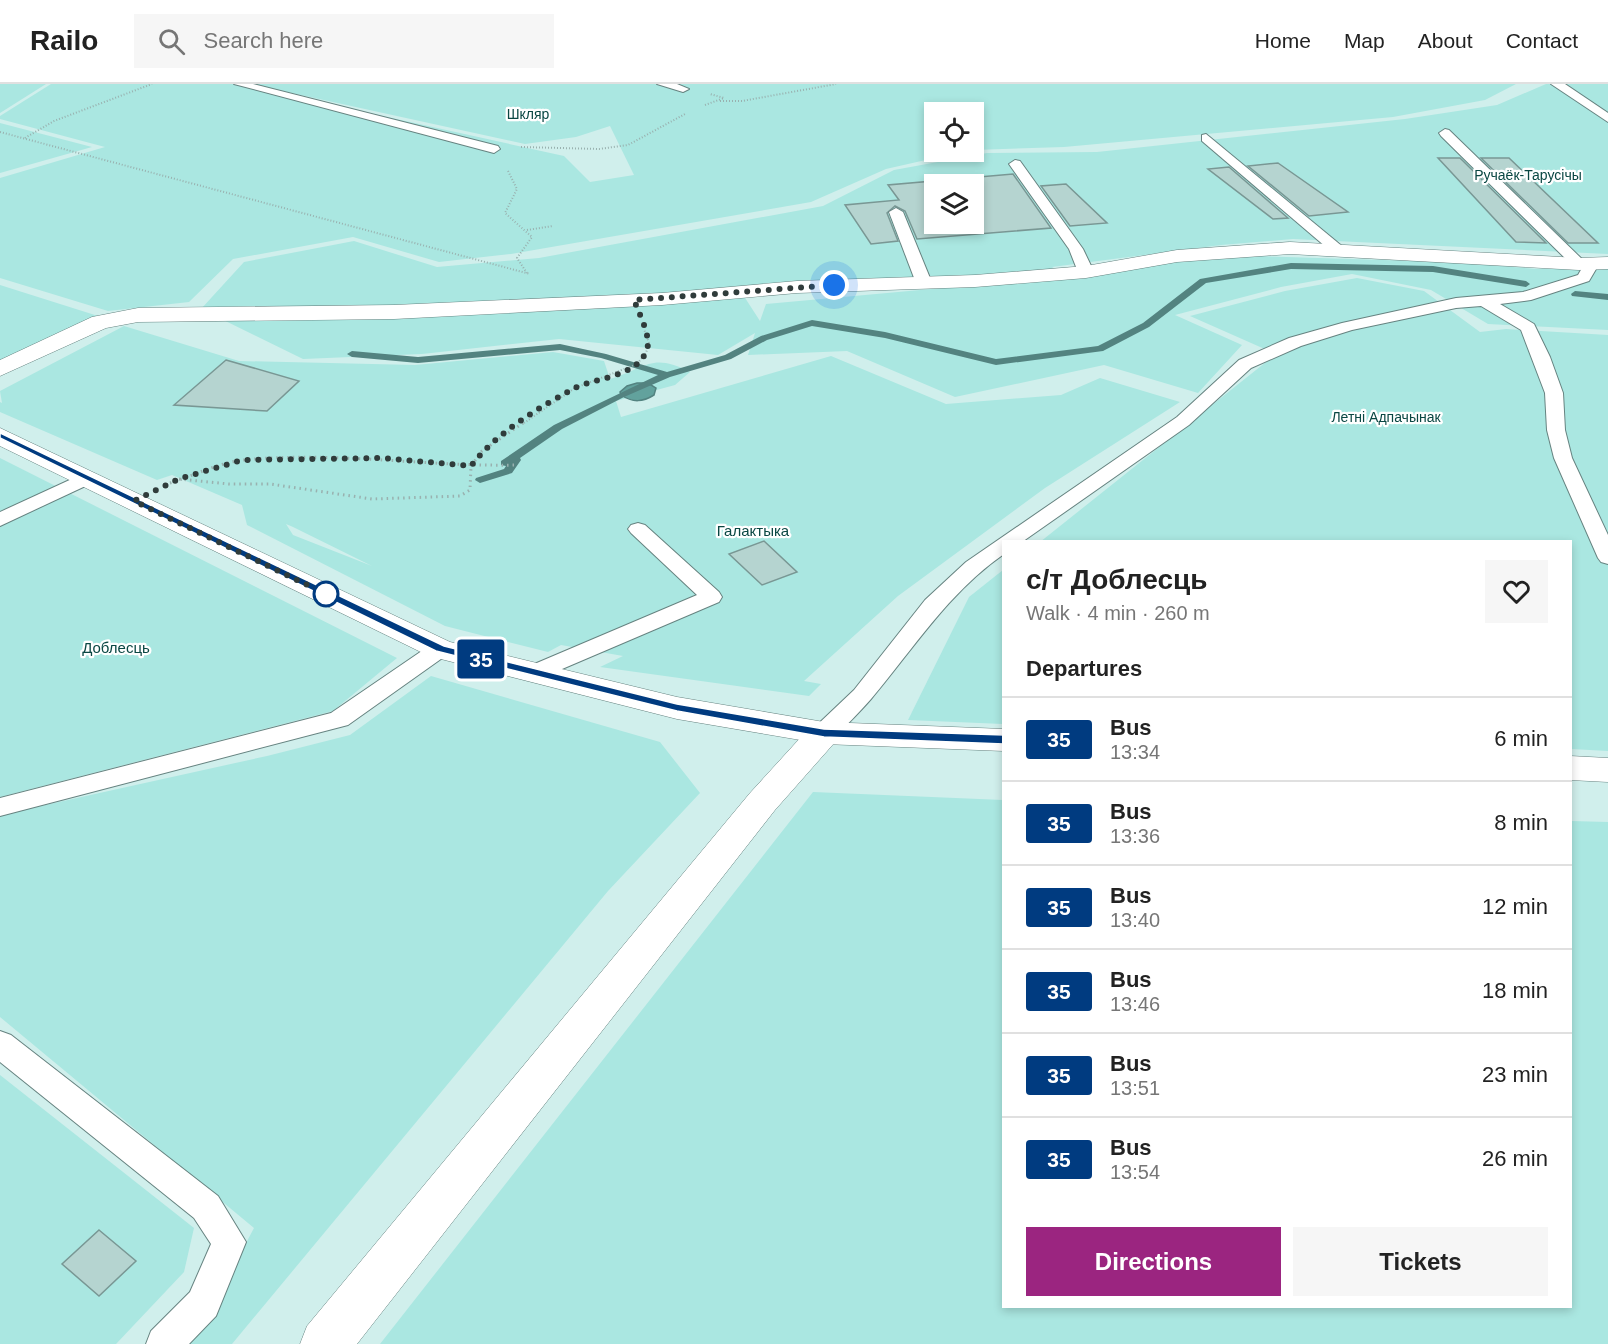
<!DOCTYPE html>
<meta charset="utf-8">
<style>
body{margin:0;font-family:Arial,sans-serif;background:#f6f6f6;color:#222;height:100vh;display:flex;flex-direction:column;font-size:22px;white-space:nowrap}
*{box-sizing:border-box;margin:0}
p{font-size:20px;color:#767676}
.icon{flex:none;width:33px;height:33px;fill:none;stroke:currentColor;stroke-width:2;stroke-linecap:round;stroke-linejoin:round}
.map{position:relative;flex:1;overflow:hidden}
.side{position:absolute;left:1002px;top:456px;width:570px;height:768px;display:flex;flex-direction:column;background:#fff;border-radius:0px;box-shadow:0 3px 9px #0003}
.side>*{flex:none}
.badge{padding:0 12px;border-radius:4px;font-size:21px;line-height:39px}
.fabs{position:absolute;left:924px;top:18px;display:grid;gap:12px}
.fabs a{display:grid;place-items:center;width:60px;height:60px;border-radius:0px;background:#fff;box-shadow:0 3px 9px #0003;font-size:30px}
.you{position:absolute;width:30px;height:30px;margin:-15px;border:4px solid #fff;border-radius:50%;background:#1a73e8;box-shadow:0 0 0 9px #1a73e833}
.map>.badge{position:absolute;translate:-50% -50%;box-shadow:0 0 0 3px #fff}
h2{padding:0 24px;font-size:22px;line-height:54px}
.round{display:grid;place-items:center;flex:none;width:63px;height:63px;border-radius:0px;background:#f6f6f6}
.summary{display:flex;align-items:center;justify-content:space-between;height:102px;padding:0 24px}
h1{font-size:28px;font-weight:600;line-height:45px}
.button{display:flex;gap:12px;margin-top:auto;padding:12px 24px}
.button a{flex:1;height:69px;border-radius:0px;background:#9b2580;color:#fff;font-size:24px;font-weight:600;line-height:69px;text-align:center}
.button a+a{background:#f6f6f6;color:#222}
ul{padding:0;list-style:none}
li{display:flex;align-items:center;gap:18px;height:84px;padding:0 24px;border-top:2px solid #e0e0e0}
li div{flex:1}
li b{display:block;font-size:22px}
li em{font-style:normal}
li .badge{min-width:66px;font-weight:700;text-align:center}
header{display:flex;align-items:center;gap:36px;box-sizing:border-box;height:84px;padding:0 30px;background:#fff;border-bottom:2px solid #e0e0e0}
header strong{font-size:28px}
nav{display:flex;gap:33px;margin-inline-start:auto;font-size:21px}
.search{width:420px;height:54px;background:#f6f6f6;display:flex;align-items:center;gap:15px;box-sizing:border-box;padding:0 21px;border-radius:0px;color:#767676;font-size:22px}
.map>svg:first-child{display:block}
</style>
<header>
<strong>Railo</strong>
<div class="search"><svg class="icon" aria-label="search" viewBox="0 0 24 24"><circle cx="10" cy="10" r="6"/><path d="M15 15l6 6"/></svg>Search here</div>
<nav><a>Home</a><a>Map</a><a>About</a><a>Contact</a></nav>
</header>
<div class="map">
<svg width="1608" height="1260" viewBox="0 0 1608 1260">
<rect width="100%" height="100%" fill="#d0efec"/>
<g fill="#aae7e1" fill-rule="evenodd">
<path d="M0,0H46L0,29Z"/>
<path d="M51,0H237L564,72L590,98L634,91L610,42L576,53L525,60L250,0H1516L1485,16L1393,33L1064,63L974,66V28H934V68H961L886,85L811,118L511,170L439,178L353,153L233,175L189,218L108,227L0,194V94L105,63L0,35V32Z"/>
<path d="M1546,0H1608V170L1293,155L1221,161L1052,183L1070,194L1189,176L1256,172L1448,178L1538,185L1608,183V246L1488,240L1431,206L1352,190L1281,203L1175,231L1242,261L1198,309L1104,281L955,313L847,267L748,271L755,249L718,271L559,255L422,270L303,275L201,225L244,178L354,157L437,183L539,174L823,122L894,86L987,69L1097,68L1405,35L1497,21ZM934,100H974V140H934ZM964,202L766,220L760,237L738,203Z"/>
<path d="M0,39L92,63L0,89Z"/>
<path d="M1357,194L1424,207L1480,248L1506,245L1608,251V667L1571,665L1570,458H1040L1276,270L1190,232L1285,207Z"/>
<path d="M0,201L98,232L0,277Z"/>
<path d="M124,242L239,277L415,281L553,268L604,277L610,295C646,284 652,268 690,288L675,301L616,317L621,333L831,272L946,320L1061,311L1100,294L1180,318L1045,404L898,512L804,597L821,600L809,612L600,583L623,572L561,561L548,568L445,542L247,441L242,421L172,391L157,396L0,328V318L2,319L0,307ZM286,440L293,443L372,482L293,451Z"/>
<path d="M0,374L397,574L333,627L0,713Z"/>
<path d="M1003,486V640L908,636L969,513Z"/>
<path d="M431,592L660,658L700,709L608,807L232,1260H185L207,1232L254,1144L0,933V731L267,672L350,651Z"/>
<path d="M813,708L1003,716L1004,1222H1570L1571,737L1608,738V1260H380Z"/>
<path d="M0,991L194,1144L184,1188L116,1260H0Z"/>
</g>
<path fill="#62a29d" stroke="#538380" stroke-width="1.5" d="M637,299H648L656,304L654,311C643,318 633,319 621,311L620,308L627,302Z"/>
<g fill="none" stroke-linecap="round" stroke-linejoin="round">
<g fill="#538380" fill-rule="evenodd">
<path d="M1291,179L1433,182L1526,197L1530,200L1526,203L1433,188L1291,185L1206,199L1149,243L1103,267L996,281L885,254L812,242L767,256L731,275L670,293L624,313L562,345L520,374L521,376L512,389L480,399L475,396L476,394L504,385L506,382L501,381V377L554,341L658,291L601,274L560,266L418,279L352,273L347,270L352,267L418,273L560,260L606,270L667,288L725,271L761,252L812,236L885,248L996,275L1098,262L1143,239L1200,195Z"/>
<path d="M1575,207L1608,210V216L1572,212L1571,210Z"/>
</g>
</g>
<g fill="#b5d4d0" stroke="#799794" stroke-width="1.5" fill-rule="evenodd">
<path d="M1438,74H1460L1546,159L1516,158Z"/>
<path d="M1481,74H1509L1598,159H1568Z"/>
<path d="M1278,79L1348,128L1309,132L1248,82Z"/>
<path d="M1229,83L1288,134L1273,135L1208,85Z"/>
<path d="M1013,90L1051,144L917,155L905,127L895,122L887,129L898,157L871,160L845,121L899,116L888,101ZM934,100H974V140H934Z"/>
<path d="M1066,100L1107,139L1070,142L1041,102Z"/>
<path d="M226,276L299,297L267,327L174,321Z"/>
<path d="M764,457L797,488L762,501L729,470Z"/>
<path d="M99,1146L136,1177L99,1212L62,1180Z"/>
</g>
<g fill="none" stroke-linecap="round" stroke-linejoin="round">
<g stroke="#668380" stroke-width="2">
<g id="lane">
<path d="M234,0H253L498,62L500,65L494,69Z"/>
<path d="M657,0H677L689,5L683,8Z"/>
<path d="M1551,0H1565L1608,29V38Z"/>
<path d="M1445,45L1449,46L1586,179L1592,176L1599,180L1589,197L1531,216L1500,220L1534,240L1550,273L1563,309L1565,346L1572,374L1608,451V480L1601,478L1598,474L1554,374L1547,346L1545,309L1521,246L1481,222L1456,224L1352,246L1301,262L1251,284L1189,341L1022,458H1004V470C948,509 914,564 871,615C859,629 845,642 833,655L824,657L815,655L812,649L815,643L854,606L925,516L966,478L1177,333L1239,276L1289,254L1342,239L1456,214L1523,208L1578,191L1582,184L1574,183L1441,52L1439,49Z"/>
<path d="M1206,50L1343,163L1345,166L1343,169H1333L1202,57V51Z"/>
<path d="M1015,76L1020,77L1083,165L1094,188L1091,191L1086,193L1078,188L1069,165L1009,80Z"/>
<path d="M896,124L903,128L932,199L929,202H919L916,199L889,128Z"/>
<path d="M87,388L94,390L97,394L94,398L0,442V428Z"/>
<path d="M638,439L645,441L719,508L722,513L719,518L541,594L533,596L525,594L521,589L525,584L697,511L631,449L628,445L631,441Z"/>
<path d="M440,558L448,560L451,565L448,570L348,641L0,732V714L331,629L432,560Z"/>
<path d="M0,947L11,951L218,1112L246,1158L216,1232L189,1260H146L151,1247L190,1208L211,1160L194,1134L0,978Z"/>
</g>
</g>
<g stroke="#668380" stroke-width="1">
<g id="street">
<path d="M1290,158L1579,174L1608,173V185L1579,186L1290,170L1177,178L1086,194L975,203L797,209L662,221L394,235L138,238L106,244L0,292V276L92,233L138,224L394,221L662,209L797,197L975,191L1086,182L1177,166Z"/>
<path d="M824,638L836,641L841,649L836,657L775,726L357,1260H300L307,1242L750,709L812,641Z"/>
</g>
</g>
<g stroke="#668380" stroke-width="1">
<g id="secondary">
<path d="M0,344L450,558L677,613L824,638L1004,645V667L824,660L677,635L429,572L0,362Z"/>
<path d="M1570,672L1608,674V698L1570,696Z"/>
</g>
</g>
<g stroke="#99b1af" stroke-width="2" stroke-dasharray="1 2" stroke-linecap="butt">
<path d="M720,17H742L836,0"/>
<path d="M705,21L724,14L710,10"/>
<path d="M0,48L530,190"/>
<path d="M25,54L54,37L152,0"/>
<path d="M521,63L599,65L628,61L685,30"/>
<path d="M508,87L517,105L505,129L532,153L517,174L527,189"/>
<path d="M527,146L553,142"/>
<path d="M524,339L575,304L637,280L646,269L649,259L644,245"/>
</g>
<g stroke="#99b1af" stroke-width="3" stroke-dasharray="1.5 4" stroke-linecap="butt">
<path d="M179,395L229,400H270L372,415L460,412L470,406L471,382L482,367L526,337"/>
<path d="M170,399C193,392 220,378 244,376C336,367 427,383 518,381"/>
</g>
<use href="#lane" fill="#fff" fill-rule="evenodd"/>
<use href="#street" fill="#fff" fill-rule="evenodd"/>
<use href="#secondary" fill="#fff" fill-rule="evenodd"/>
</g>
<path fill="#003b80" stroke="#fff" stroke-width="1.5" d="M0,349L444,562L677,620L824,645L1004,651L1009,656L1004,660L824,653L677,627L436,567L0,354Z"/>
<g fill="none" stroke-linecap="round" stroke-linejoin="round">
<path stroke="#303c3b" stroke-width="6" stroke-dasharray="0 10.8" d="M326,510L134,417L179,395L242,376L383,374L471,382C495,350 538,324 573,305C596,293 634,294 646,268C653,255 639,230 634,216L834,201"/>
</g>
<circle fill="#fff" stroke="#003b80" stroke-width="3" cx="326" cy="510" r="12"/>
<g text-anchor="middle" stroke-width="4.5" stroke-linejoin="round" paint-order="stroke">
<g font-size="14" fill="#0a4743" stroke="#fff">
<text x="528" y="35">Шкляр</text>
<text x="1528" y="96">Ручаёк-Тарусічы</text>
<text x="1386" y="338">Летні Адпачынак</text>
</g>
<g font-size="15" fill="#0a4743" stroke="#fff">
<text x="753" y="452">Галактыка</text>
<text x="116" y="569">Доблесць</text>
</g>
</g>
</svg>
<div class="fabs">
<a><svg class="icon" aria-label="locate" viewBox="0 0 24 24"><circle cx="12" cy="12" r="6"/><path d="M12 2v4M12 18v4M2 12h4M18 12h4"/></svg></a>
<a><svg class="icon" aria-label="layers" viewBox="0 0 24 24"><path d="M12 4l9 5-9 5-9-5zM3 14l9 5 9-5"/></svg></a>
</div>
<div class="you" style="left:834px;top:201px"></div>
<b class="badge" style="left:481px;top:575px;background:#003b80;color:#fff">35</b>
<section class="side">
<div class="summary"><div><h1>с/т Доблесць</h1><p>Walk · 4 min · 260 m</p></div><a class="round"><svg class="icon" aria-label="heart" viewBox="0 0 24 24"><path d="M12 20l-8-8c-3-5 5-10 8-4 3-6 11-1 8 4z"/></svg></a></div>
<h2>Departures</h2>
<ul>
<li><span class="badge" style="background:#003b80;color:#fff">35</span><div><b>Bus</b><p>13:34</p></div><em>6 min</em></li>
<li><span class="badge" style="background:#003b80;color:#fff">35</span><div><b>Bus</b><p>13:36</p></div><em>8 min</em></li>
<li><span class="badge" style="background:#003b80;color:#fff">35</span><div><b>Bus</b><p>13:40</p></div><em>12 min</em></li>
<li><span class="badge" style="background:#003b80;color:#fff">35</span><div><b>Bus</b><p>13:46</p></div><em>18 min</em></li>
<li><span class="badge" style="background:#003b80;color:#fff">35</span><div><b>Bus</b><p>13:51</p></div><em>23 min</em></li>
<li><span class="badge" style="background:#003b80;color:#fff">35</span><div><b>Bus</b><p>13:54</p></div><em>26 min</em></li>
</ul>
<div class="button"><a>Directions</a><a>Tickets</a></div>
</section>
</div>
